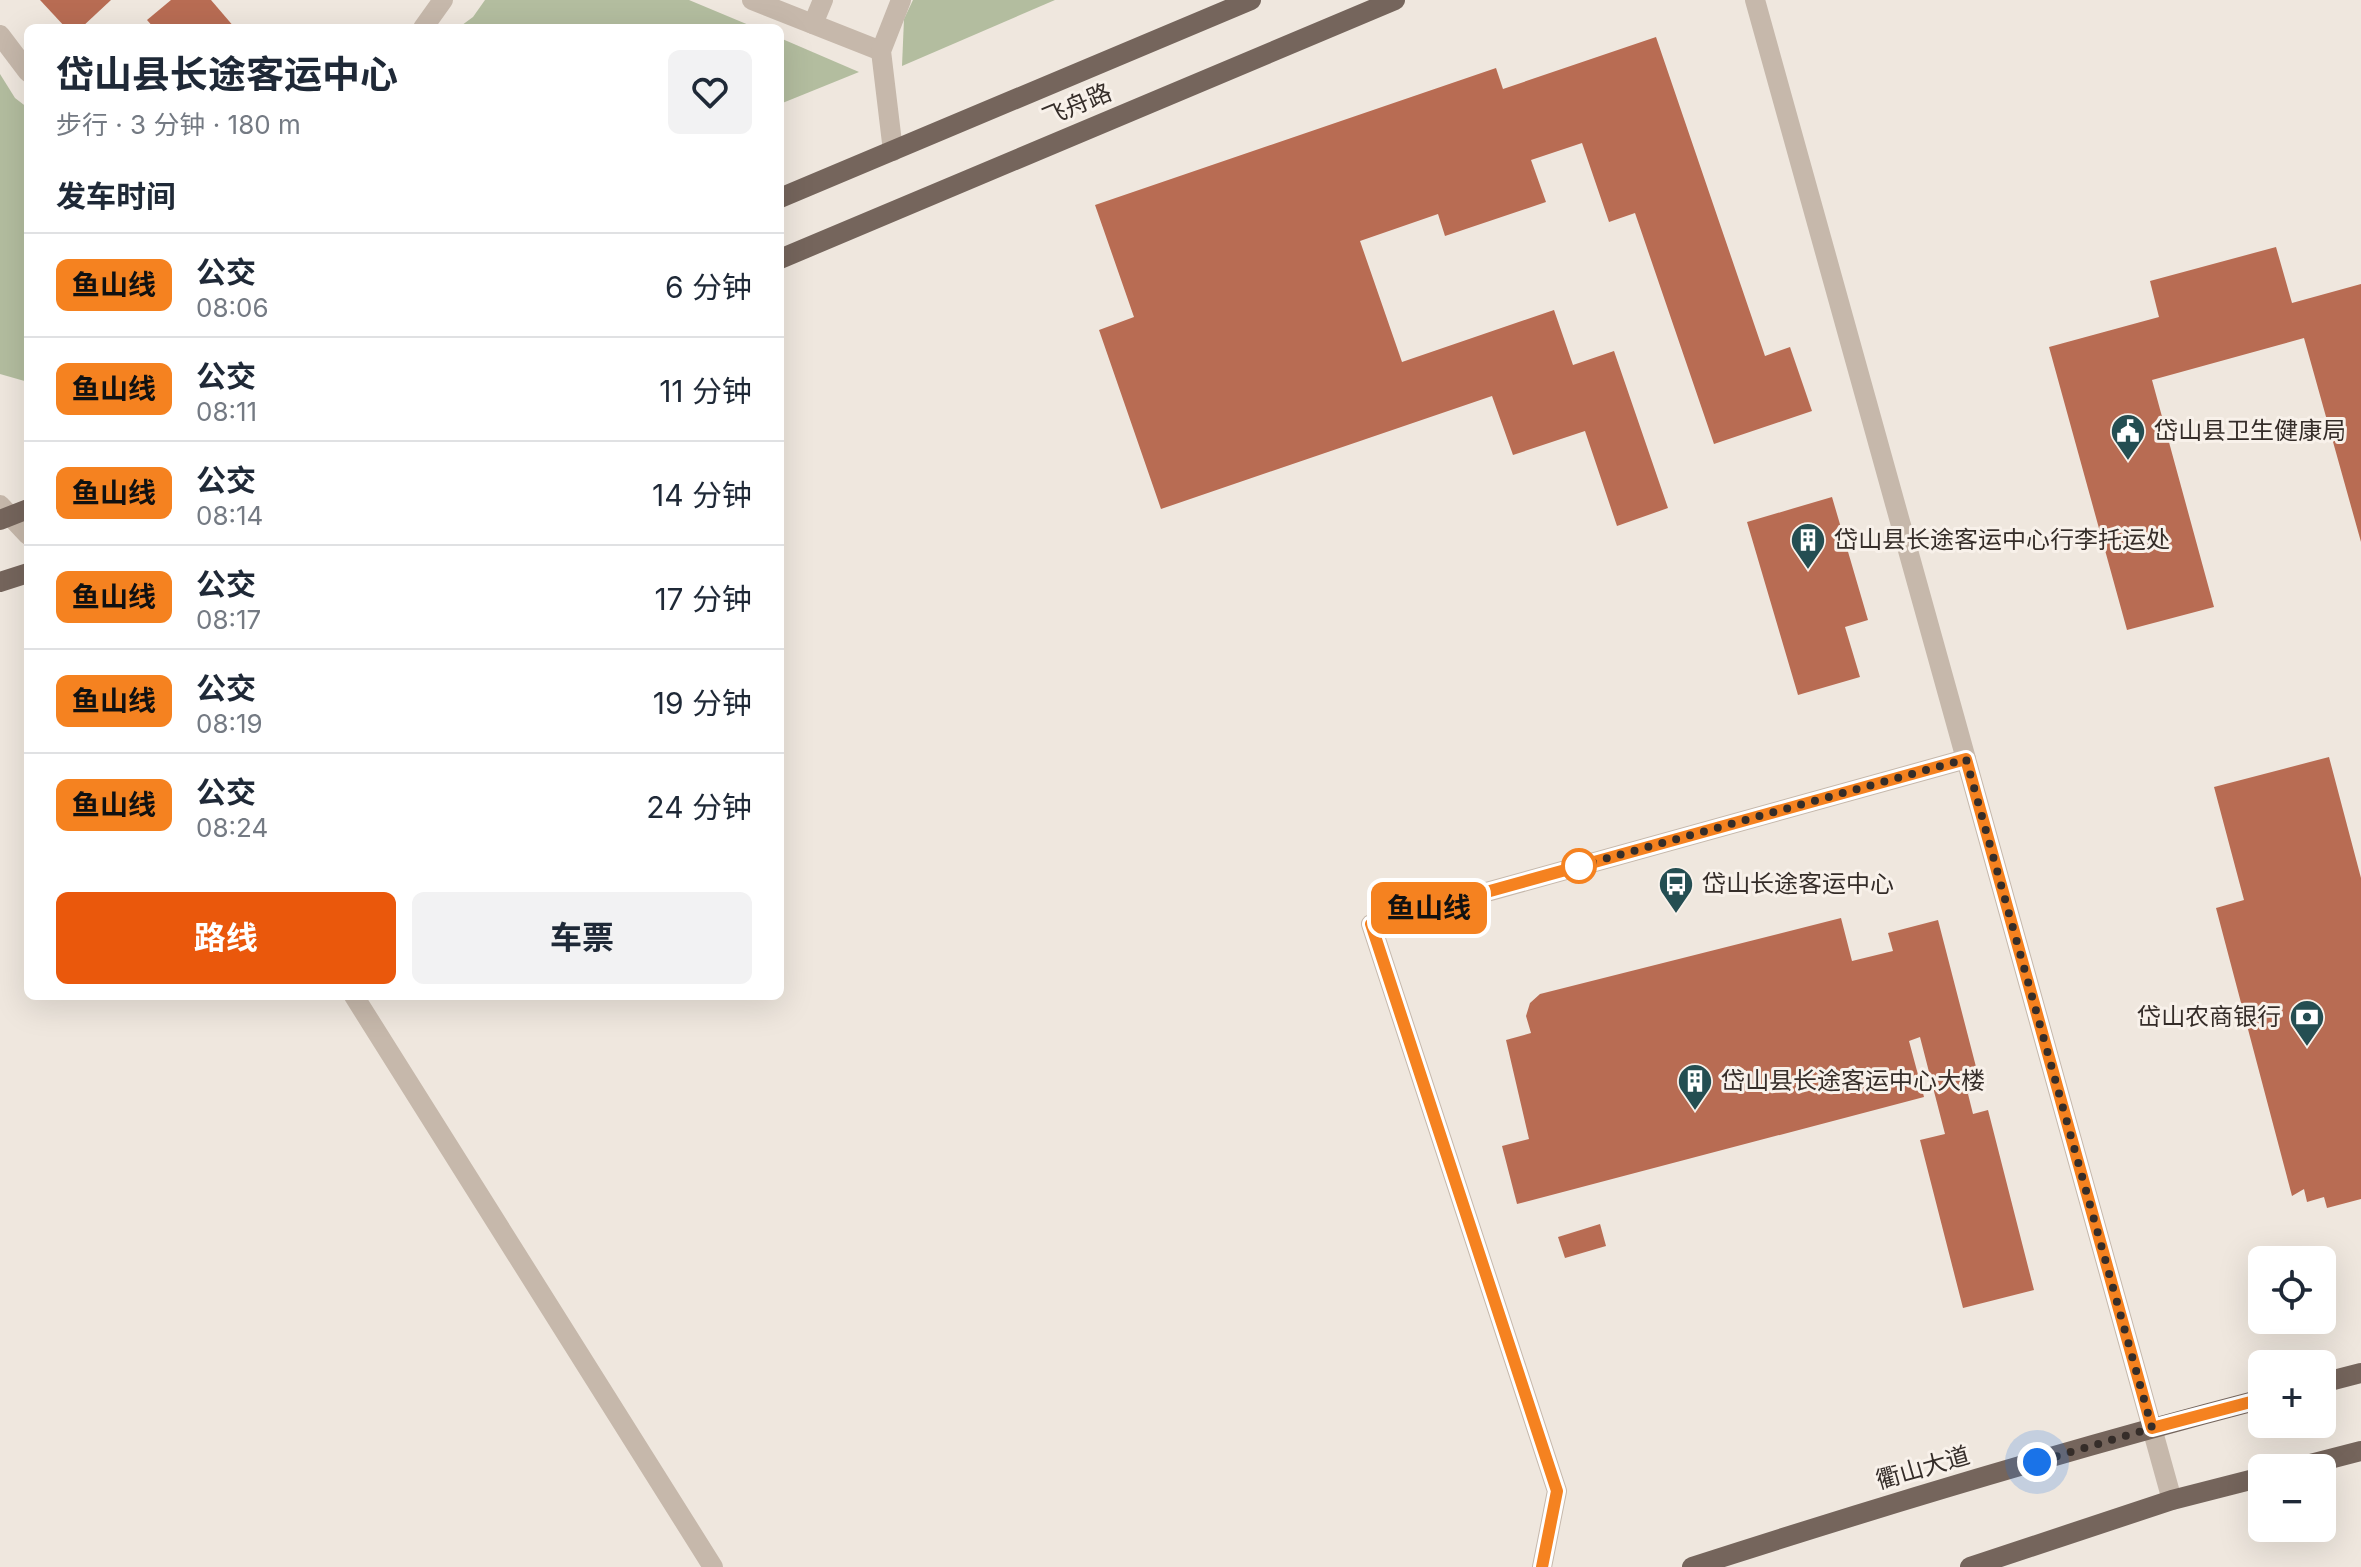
<!DOCTYPE html>
<html lang="zh">
<meta charset="utf-8">
<style>
body{margin:0;font-family:Inter,"Noto Sans SC",sans-serif;background:#f2f2f3;color:#1f2937;height:100vh;display:flex;flex-direction:column;font-size:30px;white-space:nowrap}
*{box-sizing:border-box;margin:0}
p{font-size:26px;color:#747a83}
.icon{flex:none;width:44px;height:44px;fill:none;stroke:currentColor;stroke-width:2;stroke-linecap:round;stroke-linejoin:round}
.map{position:relative;flex:1;overflow:hidden}
.panel{position:absolute;left:24px;top:24px;width:760px;height:976px;display:flex;flex-direction:column;background:#fff;border-radius:12px;box-shadow:0 8px 32px #0002}
.panel>*{flex:none}
.badge{padding:0 16px;border-radius:12px;font-size:28px;line-height:52px}
.controls{position:absolute;left:2248px;top:1246px;display:grid;gap:16px}
.controls a{display:grid;place-items:center;width:88px;height:88px;border-radius:12px;background:#fff;box-shadow:0 8px 32px #0002;font-size:40px}
.you{position:absolute;width:40px;height:40px;margin:-20px;border:6px solid #fff;border-radius:50%;background:#1a73e8;box-shadow:0 0 0 12px #1a73e833}
.map>.badge{position:absolute;translate:-50% -50%;box-shadow:0 0 0 4px #fff}
h2{padding:0 32px;font-size:30px;line-height:72px}
.round{display:grid;place-items:center;flex:none;width:84px;height:84px;border-radius:12px;background:#f2f2f3}
.overview{display:flex;align-items:center;justify-content:space-between;height:136px;padding:0 32px}
h1{font-size:38px;font-weight:700;line-height:60px}
.button{display:flex;gap:16px;margin-top:auto;padding:16px 32px}
.button a{flex:1;height:92px;border-radius:12px;background:#ea580c;color:#fff;font-size:32px;font-weight:700;line-height:92px;text-align:center}
.button a+a{background:#f2f2f3;color:#1f2937}
ul{padding:0;list-style:none}
li{display:flex;align-items:center;gap:24px;height:104px;padding:0 32px;border-top:2px solid #e0e1e3}
li div{flex:1}
li b{display:block;font-size:30px}
li em{font-style:normal}
li .badge{min-width:88px;font-weight:700;text-align:center}
.map>svg:first-child{display:block}
</style>
<div class="map">
<svg width="2361" height="1567" viewBox="0 0 2361 1567">
<rect width="100%" height="100%" fill="#efe7de"/>
<g fill="#b3bd9f">
<path d="M485,0H689L756,28H458L473,17Z"/>
<path d="M913,0H1055L902,66L904,19Z"/>
<path d="M780,38L859,72L780,104Z"/>
<path d="M0,74L15,98L28,108V382L0,374Z"/>
</g>
<g fill="#b86c53">
<path d="M40,0H111L81,28H66Z"/>
<path d="M171,0H211L235,28H154L147,20Z"/>
<path d="M1656,37L1765,356L1790,347L1812,411L1714,444L1635,213L1609,222L1582,143L1531,160L1546,202L1445,236L1438,214L1360,241L1402,362L1554,310L1573,365L1614,351L1668,508L1617,526L1585,431L1513,455L1492,396L1161,509L1099,330L1134,317L1095,205L1496,68L1503,89Z"/>
<path d="M2276,247L2292,303L2361,284V542L2304,338L2152,380L2214,607L2127,630L2049,347L2159,317L2150,281Z"/>
<path d="M1832,497L1868,620L1845,627L1860,677L1798,695L1747,522Z"/>
<path d="M2329,757L2361,878V1199L2327,1208L2324,1197L2307,1202L2304,1189L2292,1196L2216,908L2244,900L2214,787Z"/>
<path d="M1841,918L1852,961L1893,951L1888,933L1938,920L1982,1090L1968,1094L1973,1114L1988,1110L2034,1290L1963,1308L1920,1140L1945,1134L1920,1037L1909,1041L1924,1097L1517,1204L1502,1146L1529,1139L1506,1040L1531,1033L1526,1016L1530,1003L1540,994Z"/>
<path d="M1600,1224L1606,1246L1565,1258L1558,1237Z"/>
</g>
<g fill="none" stroke-linecap="round" stroke-linejoin="round">
<g stroke="#c6b8ab" stroke-width="20">
<path d="M752,0L881,51"/>
<path d="M1755,0L2172,1500"/>
<path d="M813,24L823,0"/>
<path d="M423,28L443,0"/>
<path d="M0,35L28,72"/>
<path d="M893,151L881,51L901,0"/>
<path d="M0,505L28,535"/>
<path d="M354,996L713,1567"/>
<path d="M1542,1567L1557,1491L1371,924L1966,759"/>
</g>
<g stroke="#75655c" stroke-width="20">
<path d="M780,198L1251,0"/>
<path d="M780,259L1395,0"/>
<path d="M0,520L28,509"/>
<path d="M0,582L28,573"/>
<path d="M2322,1383L2361,1373"/>
<path d="M2295,1468L2361,1451"/>
<path d="M1692,1567C1881,1506 2070,1449 2262,1399"/>
<path d="M1970,1567L2172,1500L2262,1477"/>
</g>
</g>
<g fill="none" stroke-linecap="round" stroke-linejoin="round">
<g stroke="#fff" stroke-width="18">
<path id="line" d="M1542,1567L1557,1491L1371,924L1966,759L2152,1428L2262,1399"/>
</g>
<use href="#line" stroke="#f58220" stroke-width="12"/>
<path stroke="#352d29" stroke-width="8" stroke-dasharray="0 14.4" d="M1579,866L1966,759L2152,1428L2037,1462"/>
</g>
<defs>
<g id="civic-pin" transform="scale(1.8)"><path d="M0 17L-7.5 6A9.5 9.5 0 1 1 7.5 6Z" fill="#244e52" stroke="#f8f1ea"/><path d="M-.6-6.5H3V-4.5H.6V-3L4-1V1h2V6H-6V1h2V-1L-.6-3ZM-1.2 2.5V6h2.4V2.5Z" fill="#fff"/></g>
<g id="building-pin" transform="scale(1.8)"><path d="M0 17L-7.5 6A9.5 9.5 0 1 1 7.5 6Z" fill="#244e52" stroke="#f8f1ea"/><path d="M-4-6H4V6H1V3H-1V6H-4ZM-2.5-4.3h1.7v1.8h-1.7ZM.8-4.3h1.7v1.8H.8ZM-2.5-1h1.7V.8h-1.7ZM.8-1h1.7V.8H.8Z" fill="#fff"/></g>
<g id="bus-pin" transform="scale(1.8)"><path d="M0 17L-7.5 6A9.5 9.5 0 1 1 7.5 6Z" fill="#244e52" stroke="#f8f1ea"/><path d="M-5-6H5V4H4V6H2V4H-2V6H-4V4H-5ZM-3.5-4V0h7V-4ZM-3.5 1.2v1.5H-2V1.2ZM2 1.2v1.5H3.5V1.2Z" fill="#fff"/></g>
<g id="bank-pin" transform="scale(1.8)"><path d="M0 17L-7.5 6A9.5 9.5 0 1 1 7.5 6Z" fill="#244e52" stroke="#f8f1ea"/><path d="M-6-4H6V4H-6ZM0-2.3a2.3 2.3 0 1 0 0 4.6a2.3 2.3 0 1 0 0-4.6Z" fill="#fff"/></g>
</defs>
<g fill-rule="evenodd">
<use href="#civic-pin" x="2128" y="431"/>
<use href="#building-pin" x="1808" y="540"/>
<use href="#bus-pin" x="1676" y="884"/>
<use href="#bank-pin" x="2307" y="1017"/>
<use href="#building-pin" x="1695" y="1081"/>
</g>
<circle fill="#fff" stroke="#f58220" stroke-width="4" cx="1579" cy="866" r="16"/>
<g text-anchor="middle" stroke-width="6" stroke-linejoin="round" paint-order="stroke">
<g font-size="24" fill="#352d29" stroke="#f8f1ea">
<text transform="translate(1077 105) rotate(-23)" y="8">飞舟路</text>
<text transform="translate(1923 1468) rotate(-16)" y="8">衢山大道</text>
</g>
<g font-size="24" fill="#352d29" stroke="#f8f1ea" text-anchor="start">
<text x="2154" y="439">岱山县卫生健康局</text>
<text x="1834" y="548">岱山县长途客运中心行李托运处</text>
<text x="1702" y="892">岱山长途客运中心</text>
<text x="2281" y="1025" text-anchor="end">岱山农商银行</text>
<text x="1721" y="1089">岱山县长途客运中心大楼</text>
</g>
</g>
</svg>
<div class="controls">
<a><svg class="icon" aria-label="locate" viewBox="0 0 24 24"><circle cx="12" cy="12" r="6"/><path d="M12 2v4M12 18v4M2 12h4M18 12h4"/></svg></a>
<a>+</a>
<a>−</a>
</div>
<div class="you" style="left:2037px;top:1462px"></div>
<b class="badge" style="left:1429px;top:908px;background:#f58220;color:#111">鱼山线</b>
<section class="panel">
<div class="overview"><div><h1>岱山县长途客运中心</h1><p>步行 · 3 分钟 · 180 m</p></div><a class="round"><svg class="icon" aria-label="heart" viewBox="0 0 24 24"><path d="M12 20l-8-8c-3-5 5-10 8-4 3-6 11-1 8 4z"/></svg></a></div>
<h2>发车时间</h2>
<ul>
<li><span class="badge" style="background:#f58220;color:#111">鱼山线</span><div><b>公交</b><p>08:06</p></div><em>6 分钟</em></li>
<li><span class="badge" style="background:#f58220;color:#111">鱼山线</span><div><b>公交</b><p>08:11</p></div><em>11 分钟</em></li>
<li><span class="badge" style="background:#f58220;color:#111">鱼山线</span><div><b>公交</b><p>08:14</p></div><em>14 分钟</em></li>
<li><span class="badge" style="background:#f58220;color:#111">鱼山线</span><div><b>公交</b><p>08:17</p></div><em>17 分钟</em></li>
<li><span class="badge" style="background:#f58220;color:#111">鱼山线</span><div><b>公交</b><p>08:19</p></div><em>19 分钟</em></li>
<li><span class="badge" style="background:#f58220;color:#111">鱼山线</span><div><b>公交</b><p>08:24</p></div><em>24 分钟</em></li>
</ul>
<div class="button"><a>路线</a><a>车票</a></div>
</section>
</div>
